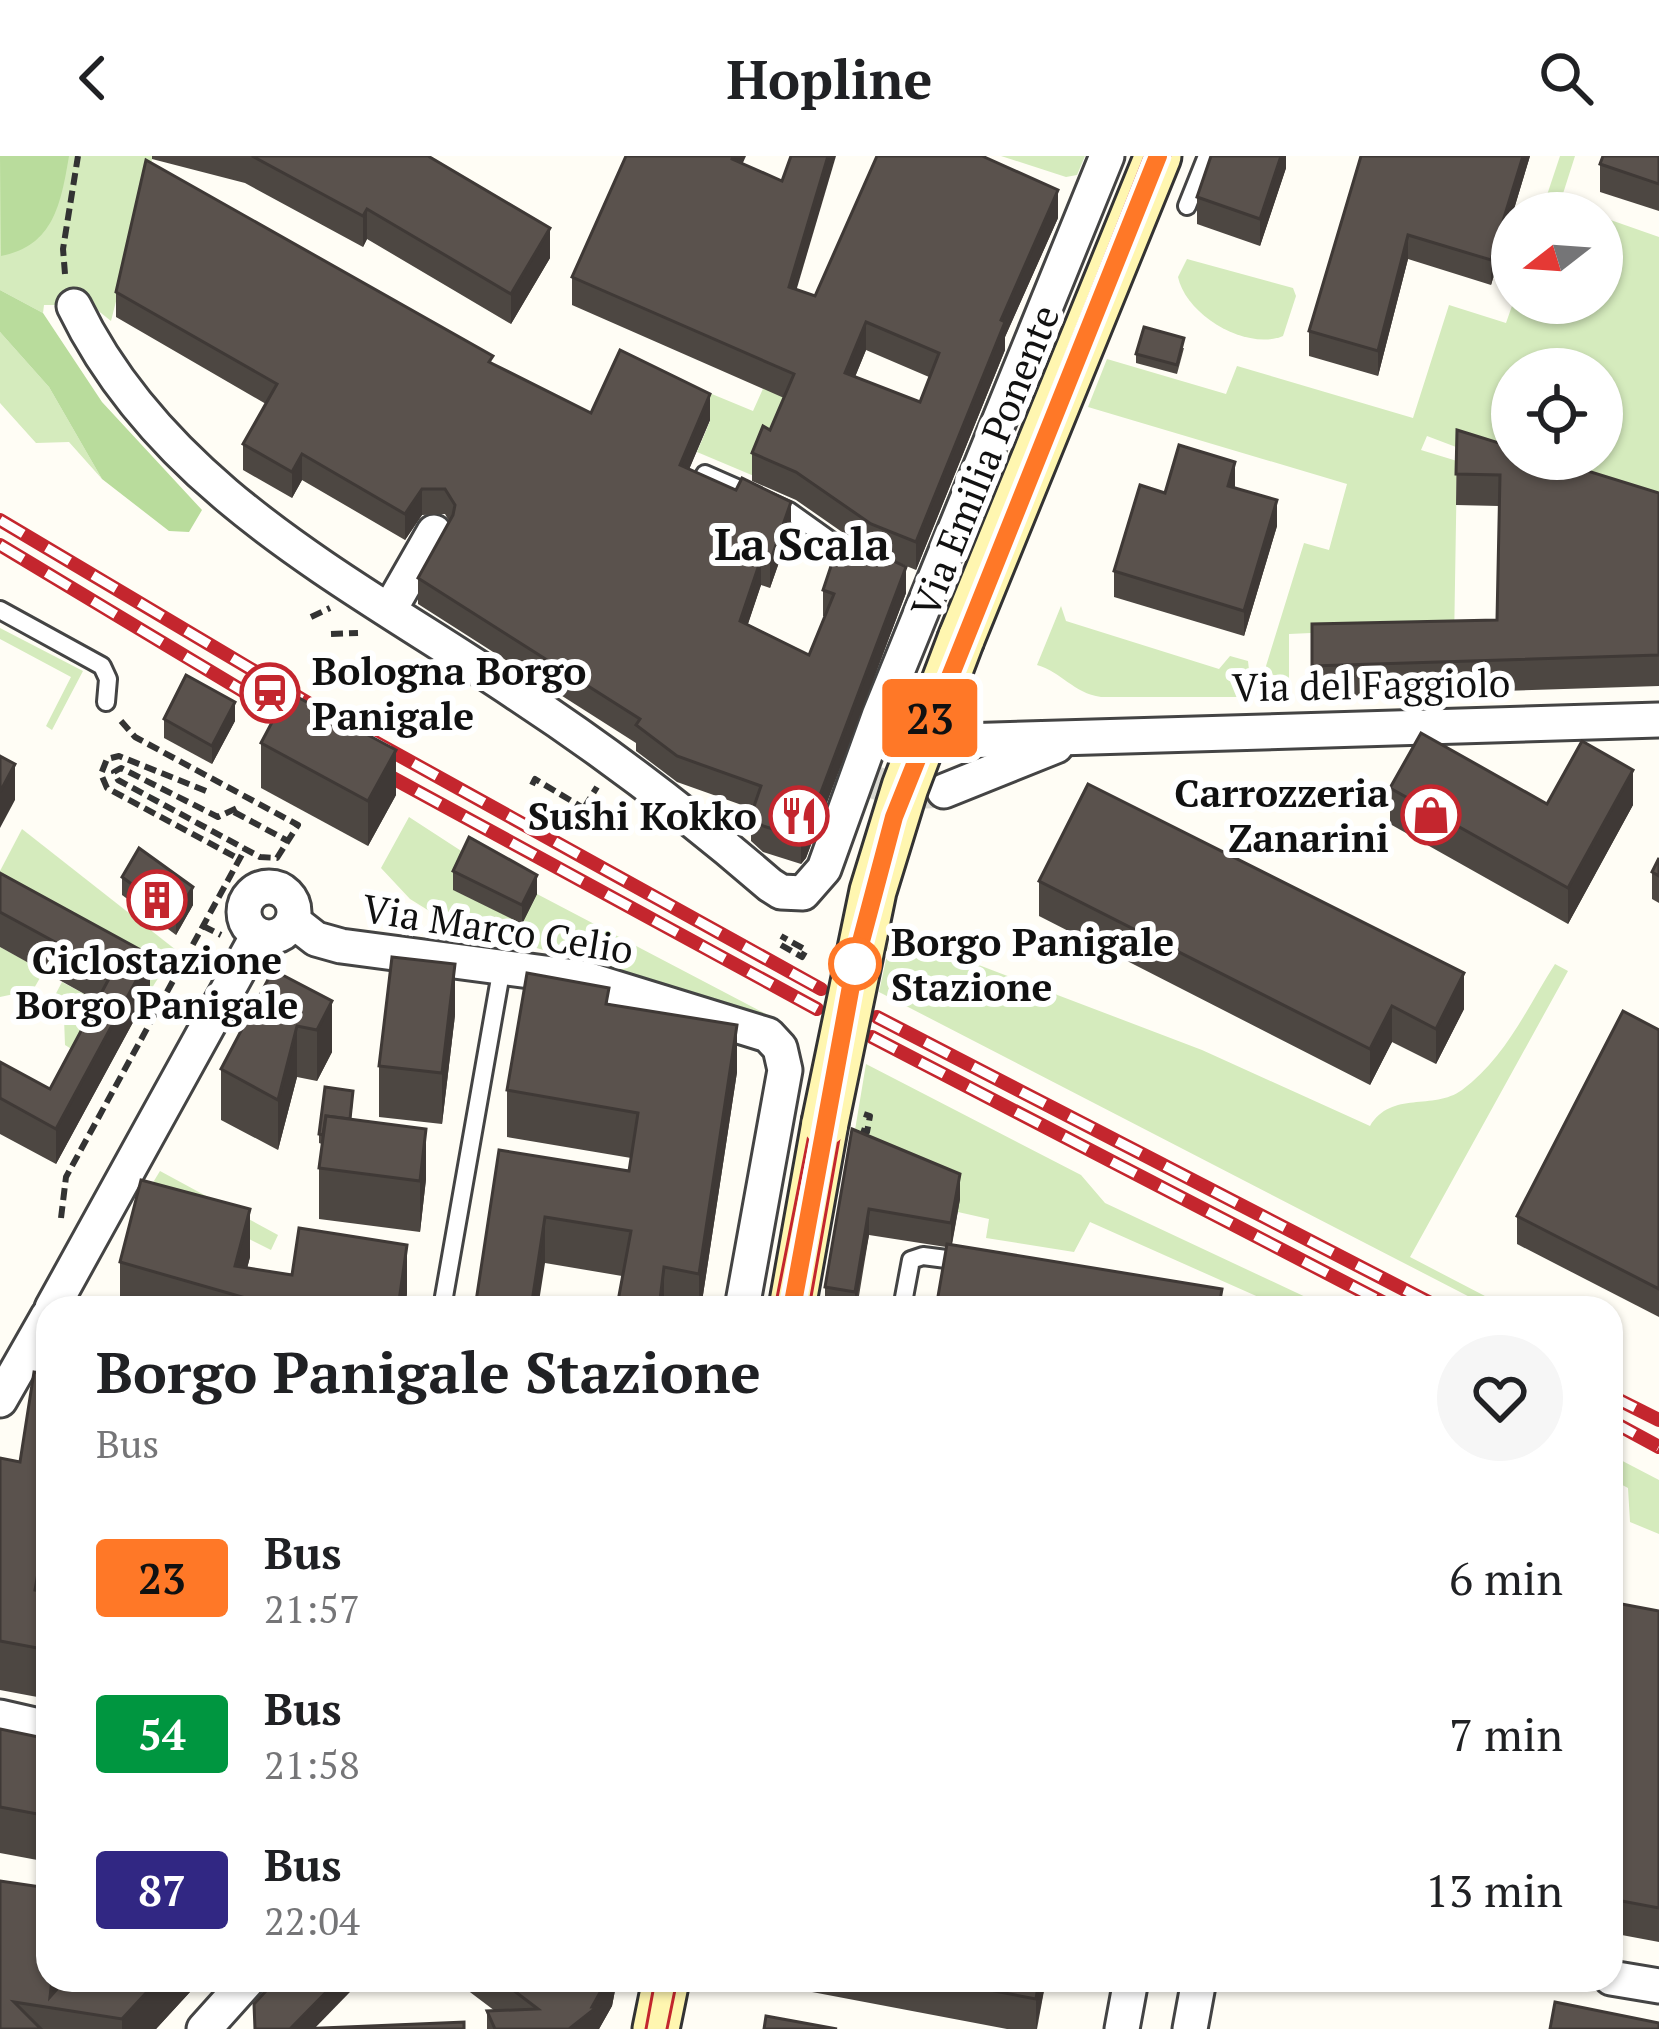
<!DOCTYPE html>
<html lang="it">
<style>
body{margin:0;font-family:"PT Serif",serif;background:#f6f6f6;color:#202124;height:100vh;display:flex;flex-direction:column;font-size:45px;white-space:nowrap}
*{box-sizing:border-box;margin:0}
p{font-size:39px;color:#757577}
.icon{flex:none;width:66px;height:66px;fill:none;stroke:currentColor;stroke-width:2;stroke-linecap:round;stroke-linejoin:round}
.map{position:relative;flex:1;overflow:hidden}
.side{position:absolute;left:36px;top:1140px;width:1587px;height:696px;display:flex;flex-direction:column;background:#fff;border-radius:36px;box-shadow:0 3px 9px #0004}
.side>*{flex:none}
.badge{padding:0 24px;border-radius:9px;font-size:42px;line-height:78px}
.needle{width:78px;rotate:253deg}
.fabs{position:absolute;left:1491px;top:36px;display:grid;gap:24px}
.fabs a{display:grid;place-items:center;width:132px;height:132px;border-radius:50%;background:#fff;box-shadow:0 3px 9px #0004;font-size:60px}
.map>.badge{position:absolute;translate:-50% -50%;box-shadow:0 0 0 6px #fff}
.round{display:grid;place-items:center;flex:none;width:126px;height:126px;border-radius:63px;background:#f6f6f6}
.head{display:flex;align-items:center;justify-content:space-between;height:204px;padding:0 60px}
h1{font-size:57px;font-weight:700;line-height:90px}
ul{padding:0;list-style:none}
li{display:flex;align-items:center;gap:36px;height:156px;padding:0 60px}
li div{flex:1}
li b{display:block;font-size:45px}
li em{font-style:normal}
li .badge{min-width:132px;font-weight:700;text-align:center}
header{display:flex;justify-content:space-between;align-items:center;height:156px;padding:0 60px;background:#fff;font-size:54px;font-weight:700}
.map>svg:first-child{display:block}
</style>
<header><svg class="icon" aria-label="back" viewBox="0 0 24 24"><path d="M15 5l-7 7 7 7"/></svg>Hopline<svg class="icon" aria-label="search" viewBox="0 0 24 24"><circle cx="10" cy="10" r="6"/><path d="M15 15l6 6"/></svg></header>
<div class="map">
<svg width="1659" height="1873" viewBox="0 0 1659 1873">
<rect width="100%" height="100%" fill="#fffdf5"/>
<g fill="#d5ebbd" fill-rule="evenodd">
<path d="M0,0H153L111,165L91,149H44L43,157L0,134Z"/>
<path d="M1001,0H1085L1077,19L1066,21Z"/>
<path d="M1560,0H1575L1560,47L1589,57H1541Z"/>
<path d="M1602,61L1659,81V368L1427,280L1421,294L1457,305L1454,488L1312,492L1311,477L1289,478V522L1269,518L1266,510L1304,387L1329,394L1347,328L1088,251L1107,203L1226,238L1237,210L1413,262L1449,149L1506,167L1513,147H1602ZM1512,213H1602V303H1512Z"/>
<path d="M1187,103L1293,132L1296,140L1283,180C1246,195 1186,159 1178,121Z"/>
<path d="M0,176L49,231L102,323L69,286L36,287L0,247Z"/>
<path d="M775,206L805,220L754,320L697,296L710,265L697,258L707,236L753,255Z"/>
<path d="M1061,450L1066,465L1219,513L1230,500L1248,505L1252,541H1101C1073,537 1062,516 1037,509Z"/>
<path d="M0,472L83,515L52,574L46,570L71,521L0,483Z"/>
<path d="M409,661L469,700L454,734L522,767L537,738L768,859L447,766L410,743L381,712Z"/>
<path d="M22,673L176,794L150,835L0,753V715Z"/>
<path d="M892,776L1202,894L1370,970C1392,934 1433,955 1462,934C1506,901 1527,852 1555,808L1568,815L1410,1101L1508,1152H1491L879,836Z"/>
<path d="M0,791L44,815L33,834L0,841Z"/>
<path d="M62,826L112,853L86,902L65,889L64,862L52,845Z"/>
<path d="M866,908L1081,1019L1105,1047L1329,1152H1283L1090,1066L1074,1096L986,1082L989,1063L958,1056L959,1042L851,998Z"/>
<path d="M160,1015L278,1079L271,1094L149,1033Z"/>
<path d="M1611,1299L1659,1324V1378L1630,1366L1628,1332L1611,1323Z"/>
</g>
<g fill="#b9dc9c">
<path d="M0,0H69C61,47 54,90 1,100Z"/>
<path d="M0,134L43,157L102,246L202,354L189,376L169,375L102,323L49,231L0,176Z"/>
</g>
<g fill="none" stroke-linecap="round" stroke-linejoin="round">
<path stroke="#dbdad3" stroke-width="33" stroke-dasharray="33 16" stroke-linecap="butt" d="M870,625L908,637L944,635"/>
<g stroke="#444" stroke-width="22">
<g id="service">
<path d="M1187,50L1207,0"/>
<path d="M705,318L789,355L855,402"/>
<path d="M0,454L102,510L108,523L106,546"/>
<path d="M442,1152L502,811"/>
<path d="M902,1152L911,1104L923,1100L962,1105"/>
</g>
</g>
<g stroke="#444" stroke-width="39">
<g id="minor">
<path d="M74,150C163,335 353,427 515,536C605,595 688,658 770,729L781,736L803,737L824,713L879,560L1107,0"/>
<path d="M390,453L434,376"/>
<path d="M961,585L1659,564"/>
<path d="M944,635L1056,590"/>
<circle cx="269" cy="756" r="25"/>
<path d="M293,765L316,783L341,790L583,822L768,879L780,892L785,914L742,1152"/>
<path d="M52,1152L258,779"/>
<path d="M0,1244L48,1160"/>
<path d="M0,1561L48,1572"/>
<path d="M1611,1822L1659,1830"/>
<path d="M204,1873L248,1824"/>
<path d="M1122,1873L1131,1824"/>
<path d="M1190,1873L1199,1824"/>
</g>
</g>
<g stroke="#333" stroke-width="51">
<g id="secondary">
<path d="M961,483L1158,0"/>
<path d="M792,1152L825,967"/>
<path d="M656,1873L666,1824"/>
</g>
</g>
<g stroke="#333" stroke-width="6" stroke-dasharray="12 6" stroke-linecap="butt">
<path d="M65,118L63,93L78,0"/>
<path d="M311,461L330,452"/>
<path d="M331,478L358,477"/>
<path d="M121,565L135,581L298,669L277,702L260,701L118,624L114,616L121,612L218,661L237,652"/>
<path d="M532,629L535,623L600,662L598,667"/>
<path d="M206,635L119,600L107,603L101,618L107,632L239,703"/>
<path d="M584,652L597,631"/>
<path d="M234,656L288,685"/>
<path d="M203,770L221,779"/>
<path d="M781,789L802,801L806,794L781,780"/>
<path d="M861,974L867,976L870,960L864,958"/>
<path d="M61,1062L66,1021L245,693"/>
</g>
<use href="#service" stroke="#fff" stroke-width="16"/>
<use href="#minor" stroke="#fff" stroke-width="33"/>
<use href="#secondary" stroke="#fff6b0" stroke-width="45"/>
<g stroke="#c4262e" stroke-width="3">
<path d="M775,1152L845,795L879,672L1145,0"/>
<path d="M809,1152L872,797L912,636L1170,0"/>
<path d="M646,1873L655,1824"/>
<path d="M667,1873L677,1824"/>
</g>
<g stroke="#c4262e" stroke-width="14">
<g id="rail">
<path d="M0,364L325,557"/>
<path d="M0,389L306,573"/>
<path d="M366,581L821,833"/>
<path d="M369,609L817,853"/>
<path d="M877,861L1440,1152"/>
<path d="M872,881L1394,1152"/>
<path d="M1611,1240L1659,1264"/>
<path d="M1611,1265L1659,1291"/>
</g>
</g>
<use href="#rail" stroke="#fff" stroke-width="9" stroke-dasharray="27" stroke-linecap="butt"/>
<g stroke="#333" stroke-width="51" stroke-linecap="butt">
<path id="secondary-bridge" d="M825,967L873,735L905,631L961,483"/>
</g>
<use href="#secondary-bridge" stroke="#fff6b0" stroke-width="45"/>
</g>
<g fill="#4d4742" fill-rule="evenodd">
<path d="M152,0H428L550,102L511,168L367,83L363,91L245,27L152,3Z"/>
<path d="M1286,0V12L1260,90L1197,68V41Z"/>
<path d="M1361,0H1530L1491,129L1408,103L1378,220L1309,200V175Z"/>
<path d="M1659,0V55L1600,36V8Z"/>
<path d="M742,8L797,133L815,140L1058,62L1005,181V194L916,414L887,402L906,437L806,702L801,708L763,696L751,685V659L753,653L677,626L636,595V587L418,448V422L449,365L445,358L422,359L405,384L302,324L292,342L243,314V288L266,248L116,161V136L493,208L591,257L710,264L689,313L791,372L770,432L761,429L748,468L809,499L825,460H823V434L865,392L796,344L752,325V297L770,274L784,242L572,149V121ZM866,194L929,221L920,246L855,221Z"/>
<path d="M1184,192L1177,218L1136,207V198Z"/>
<path d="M1457,274L1659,337V530L1312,541V468L1497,464L1499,350L1456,349Z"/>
<path d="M1235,332L1277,370L1244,480L1114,441V415L1165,337Z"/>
<path d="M164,563L235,565L212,608L164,582Z"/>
<path d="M261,587L396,639L368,690L261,632Z"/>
<path d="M1390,632L1547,648L1633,649L1568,768L1390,668Z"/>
<path d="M1659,702V747L1652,743V716Z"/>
<path d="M453,715L537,738L522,768L453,734Z"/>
<path d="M0,717L150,835L56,1008L0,978V905L50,933L97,845L0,791Z"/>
<path d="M122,721L193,749L176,779L122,739Z"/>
<path d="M1039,725L1464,853L1436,908L1392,886L1370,929L1039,760Z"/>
<path d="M273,814L332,896L317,925L297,921L278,994L221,964V913Z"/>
<path d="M609,848L737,916L701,1152H592L618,1145L622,1120L545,1107L499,994L629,1015L631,1002L507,981V934Z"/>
<path d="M455,859L442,968L379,961V910Z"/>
<path d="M1659,874V1161L1517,1088V1060Z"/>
<path d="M353,944L351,963L426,1023L420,1076L319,1063V1012L322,988L319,987V978Z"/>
<path d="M852,973L960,1043L952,1089L1253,1152H936L946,1091L869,1079L857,1152H825V1131Z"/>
<path d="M250,1101L247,1112L407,1137L405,1152H120V1106Z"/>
<path d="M48,1192V1432L44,1431V1436L48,1437V1543L0,1534V1302L20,1306L44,1218Z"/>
<path d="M1611,1446L1659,1455V1786L1611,1777Z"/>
<path d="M0,1573L48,1583V1706L0,1697Z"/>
<path d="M0,1725L48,1824H57L56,1834L201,1824L156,1873H0Z"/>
<path d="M454,1824H617L612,1850L599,1873H487V1855H495Z"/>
<path d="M812,1824H1046L1037,1873H1007L812,1836Z"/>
</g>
<g fill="#3f3936">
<path d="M733,0H746L732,31V3Z"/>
<path d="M828,0H836L789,159V131Z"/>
<path d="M1281,0H1286V12L1260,90V63Z"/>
<path d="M1523,0H1530L1491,129V104Z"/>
<path d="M1058,34V62L1005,181V194L916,414V386L1001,164Z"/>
<path d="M367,53V83L363,91V60Z"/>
<path d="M550,72V102L511,168V138Z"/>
<path d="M1408,79V103L1378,220V195Z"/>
<path d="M866,166V194L845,245V217Z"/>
<path d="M710,238V264L680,335V309Z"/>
<path d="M302,298V324L292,342V316Z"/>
<path d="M1235,306V332L1228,330Z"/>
<path d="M422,333V359L405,384V358Z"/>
<path d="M1277,344V370L1244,480V455Z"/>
<path d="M791,346V372L770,432V406Z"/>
<path d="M761,403V429L740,491V465Z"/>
<path d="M906,411V437L806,702L801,708V682Z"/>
<path d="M235,546V565L212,608V590Z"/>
<path d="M396,594V639L368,690V645Z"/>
<path d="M15,608V644L0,672V636Z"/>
<path d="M1633,614V649L1568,768V732Z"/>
<path d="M537,719V738L522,768V749Z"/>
<path d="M193,731V749L176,779V760Z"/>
<path d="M150,799V835L56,1008V973Z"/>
<path d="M455,808V859L442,968V917Z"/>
<path d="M1464,817V853L1436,908V873Z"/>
<path d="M332,845V896L317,925V874Z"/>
<path d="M1392,850V886L1370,929V893Z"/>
<path d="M737,869V916L701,1152H699V1118Z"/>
<path d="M297,870V921L278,994V944Z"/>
<path d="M426,973V1023L420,1076V1025Z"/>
<path d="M960,1018V1043L951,1092V1067Z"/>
<path d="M250,1053V1101L240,1140L235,1110Z"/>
<path d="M869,1053V1079L855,1152V1136Z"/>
<path d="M545,1061V1107L538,1152H531Z"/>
<path d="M407,1089V1137L405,1152H398Z"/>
<path d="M664,1111V1152H659Z"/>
<path d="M44,1383V1431L35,1483V1434Z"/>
<path d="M52,1824H57L54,1853L50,1841Z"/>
<path d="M158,1824H201L156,1873H122V1863Z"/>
<path d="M338,1824H350V1836L314,1873H290Z"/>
<path d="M607,1824H617L612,1850L599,1873H569L592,1851Z"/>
<path d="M1039,1824H1046L1036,1873V1843Z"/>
</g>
<g fill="#5a524d" stroke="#3f3936" stroke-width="3" fill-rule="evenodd">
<path d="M252,0H428L550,72L511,138L367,53L363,60Z"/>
<path d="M626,0H733L732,3L782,25L791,0H828L789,131L815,140L877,0H982L1058,34L1001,164L1005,166L916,386L871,368L796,316L752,297L763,270L770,274L794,218L572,121ZM866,166L939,197L920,246L845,217Z"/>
<path d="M1211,0H1281L1260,63L1197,41Z"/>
<path d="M1361,0H1523L1491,104L1408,79L1378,195L1309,175Z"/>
<path d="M1603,0H1659V28L1600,8Z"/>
<path d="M146,4L493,200L489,206L591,257L620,194L710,238L680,309L736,334L742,322L791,346L770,406L761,403L740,465L809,499L834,438L823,434L841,380L906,411L806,676L801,682L763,670L751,659L761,630L677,600L636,569L640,563L418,422L453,359L455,349L445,333H422L405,358L302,298L292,316L243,288L277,228L116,136Z"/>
<path d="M1144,171L1184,182L1177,209L1136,198Z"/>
<path d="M1457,274L1512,291V303H1549L1659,337V499L1312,510V468L1497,464L1500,319L1456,318Z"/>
<path d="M1179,289L1235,306L1228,330L1277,344L1244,455L1114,415L1140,329L1165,337Z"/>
<path d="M186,519L235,546L212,590L164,563Z"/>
<path d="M288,536L396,594L368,645L261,587Z"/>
<path d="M1421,577L1547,648L1582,585L1633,614L1568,732L1390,632Z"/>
<path d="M0,600L15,608L0,636Z"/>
<path d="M1088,628L1464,817L1436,873L1392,850L1370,893L1039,725Z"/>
<path d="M469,681L537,719L522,749L453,715Z"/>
<path d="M139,692L193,731L176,760L122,721Z"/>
<path d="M1659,702V720L1652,716Z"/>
<path d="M0,717L150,799L56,973L0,942V906L50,933L112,817L0,756Z"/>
<path d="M392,801L455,808L442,917L379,910Z"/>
<path d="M273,814L332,845L317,874L297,870L278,944L221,913Z"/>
<path d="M527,817L609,832L606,848L737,869L699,1118L664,1111L659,1152H592L594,1142L618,1145L631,1075L545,1061L531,1152H475L499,994L629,1015L638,957L507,934Z"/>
<path d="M1623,855L1659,874V1133L1517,1060Z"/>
<path d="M325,931L353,935L350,963L326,960L323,979L319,978Z"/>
<path d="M326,960L426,973L420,1025L319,1012Z"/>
<path d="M852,973L960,1018L951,1067L869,1053L855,1136L825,1131Z"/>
<path d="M141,1024L250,1053L235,1110L292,1119L299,1072L407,1089L398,1152H309L249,1143L120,1106Z"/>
<path d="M947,1088L1222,1133L1220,1144L1253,1150V1152H1010L987,1148V1152H936Z"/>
<path d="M48,1192V1383H44L35,1434L48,1436V1494L0,1485V1302L20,1306L34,1216L44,1218Z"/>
<path d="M1611,1446L1659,1455V1752L1611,1743Z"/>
<path d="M0,1573L48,1583V1660L0,1651Z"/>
<path d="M0,1725L48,1732V1824H52L50,1841L65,1824H158L122,1863L14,1846L41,1873H0Z"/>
<path d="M276,1824H338L290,1873H255L254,1848Z"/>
<path d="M500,1824H607L592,1851H597L569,1873H495L487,1855L538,1853Z"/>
<path d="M937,1824H1039L1036,1843Z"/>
<path d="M1555,1846L1659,1867V1873H1550Z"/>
<path d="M766,1860L837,1873H764Z"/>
<path d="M464,1866V1873H298Z"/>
</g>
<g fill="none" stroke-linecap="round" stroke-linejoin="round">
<g stroke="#fff" stroke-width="27">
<path id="line" d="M792,1152L855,808L894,661L1158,0"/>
</g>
<use href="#line" stroke="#ff7827" stroke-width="18"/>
</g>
<defs>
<g id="station-ring" transform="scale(3)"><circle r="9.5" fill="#fff" stroke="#c4262e" stroke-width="1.5"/><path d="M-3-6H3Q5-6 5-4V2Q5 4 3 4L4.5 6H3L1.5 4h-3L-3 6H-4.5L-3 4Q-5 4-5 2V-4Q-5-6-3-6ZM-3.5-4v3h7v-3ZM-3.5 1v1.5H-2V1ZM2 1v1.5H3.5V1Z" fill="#c4262e"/></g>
<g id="shop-ring" transform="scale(3)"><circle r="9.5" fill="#fff" stroke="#c4262e" stroke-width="1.5"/><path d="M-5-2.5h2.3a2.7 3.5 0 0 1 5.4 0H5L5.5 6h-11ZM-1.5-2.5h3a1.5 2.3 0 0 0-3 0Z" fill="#c4262e"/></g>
<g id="restaurant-ring" transform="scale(3)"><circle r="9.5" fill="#fff" stroke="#c4262e" stroke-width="1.5"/><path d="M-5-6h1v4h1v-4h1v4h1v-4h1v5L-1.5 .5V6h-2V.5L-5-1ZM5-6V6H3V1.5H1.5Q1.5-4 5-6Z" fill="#c4262e"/></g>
<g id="building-ring" transform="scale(3)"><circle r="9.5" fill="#fff" stroke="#c4262e" stroke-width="1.5"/><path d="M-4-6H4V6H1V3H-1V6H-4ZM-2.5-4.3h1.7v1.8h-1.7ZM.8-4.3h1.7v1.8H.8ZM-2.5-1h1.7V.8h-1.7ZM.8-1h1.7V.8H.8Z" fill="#c4262e"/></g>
</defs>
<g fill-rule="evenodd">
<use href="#station-ring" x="270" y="537"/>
<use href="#shop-ring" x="1431" y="659"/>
<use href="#restaurant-ring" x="799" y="660"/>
<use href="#building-ring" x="157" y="744"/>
</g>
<circle fill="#fff" stroke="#ff7827" stroke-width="6" cx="855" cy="808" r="24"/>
<g text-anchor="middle" stroke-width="12" stroke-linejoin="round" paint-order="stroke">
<g font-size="39" fill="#111" stroke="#fff">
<text transform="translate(985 305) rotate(-68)" y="14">Via Emilia Ponente</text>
<text transform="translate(1371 529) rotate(-1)" y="14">Via del Faggiolo</text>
<text transform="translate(498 773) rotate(9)" y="14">Via Marco Celio</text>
</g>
<g font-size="39" font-weight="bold" fill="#111" stroke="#fff" text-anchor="end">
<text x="312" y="529" text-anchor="start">Bologna Borgo<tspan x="312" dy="45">Panigale</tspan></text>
<text x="1389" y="651">Carrozzeria<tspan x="1389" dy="45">Zanarini</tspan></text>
<text x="757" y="674">Sushi Kokko</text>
<text x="157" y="818" text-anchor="middle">Ciclostazione<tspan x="157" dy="45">Borgo Panigale</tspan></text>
</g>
<g font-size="39" font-weight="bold" fill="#111" stroke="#fff" text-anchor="start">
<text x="891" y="800">Borgo Panigale<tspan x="891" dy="45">Stazione</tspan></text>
</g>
<g font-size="45" font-weight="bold" fill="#111" stroke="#fff">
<text x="802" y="404">La Scala</text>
</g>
</g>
</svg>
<div class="fabs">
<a><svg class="needle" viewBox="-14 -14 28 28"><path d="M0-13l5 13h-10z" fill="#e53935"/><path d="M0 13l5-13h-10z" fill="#757577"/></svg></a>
<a><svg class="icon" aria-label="locate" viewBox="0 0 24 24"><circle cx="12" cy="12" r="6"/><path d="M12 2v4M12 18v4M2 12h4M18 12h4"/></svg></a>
</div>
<b class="badge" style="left:930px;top:562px;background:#ff7827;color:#111">23</b>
<section class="side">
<div class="head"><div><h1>Borgo Panigale Stazione</h1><p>Bus</p></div><a class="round"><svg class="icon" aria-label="heart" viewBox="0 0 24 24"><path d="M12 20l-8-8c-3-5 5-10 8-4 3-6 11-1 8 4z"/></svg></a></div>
<ul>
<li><span class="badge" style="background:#ff7827;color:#111">23</span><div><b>Bus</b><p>21:57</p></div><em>6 min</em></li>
<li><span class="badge" style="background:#009640;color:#fff">54</span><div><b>Bus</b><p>21:58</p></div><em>7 min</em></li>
<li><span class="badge" style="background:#312783;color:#fff">87</span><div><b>Bus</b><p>22:04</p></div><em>13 min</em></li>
</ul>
</section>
</div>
